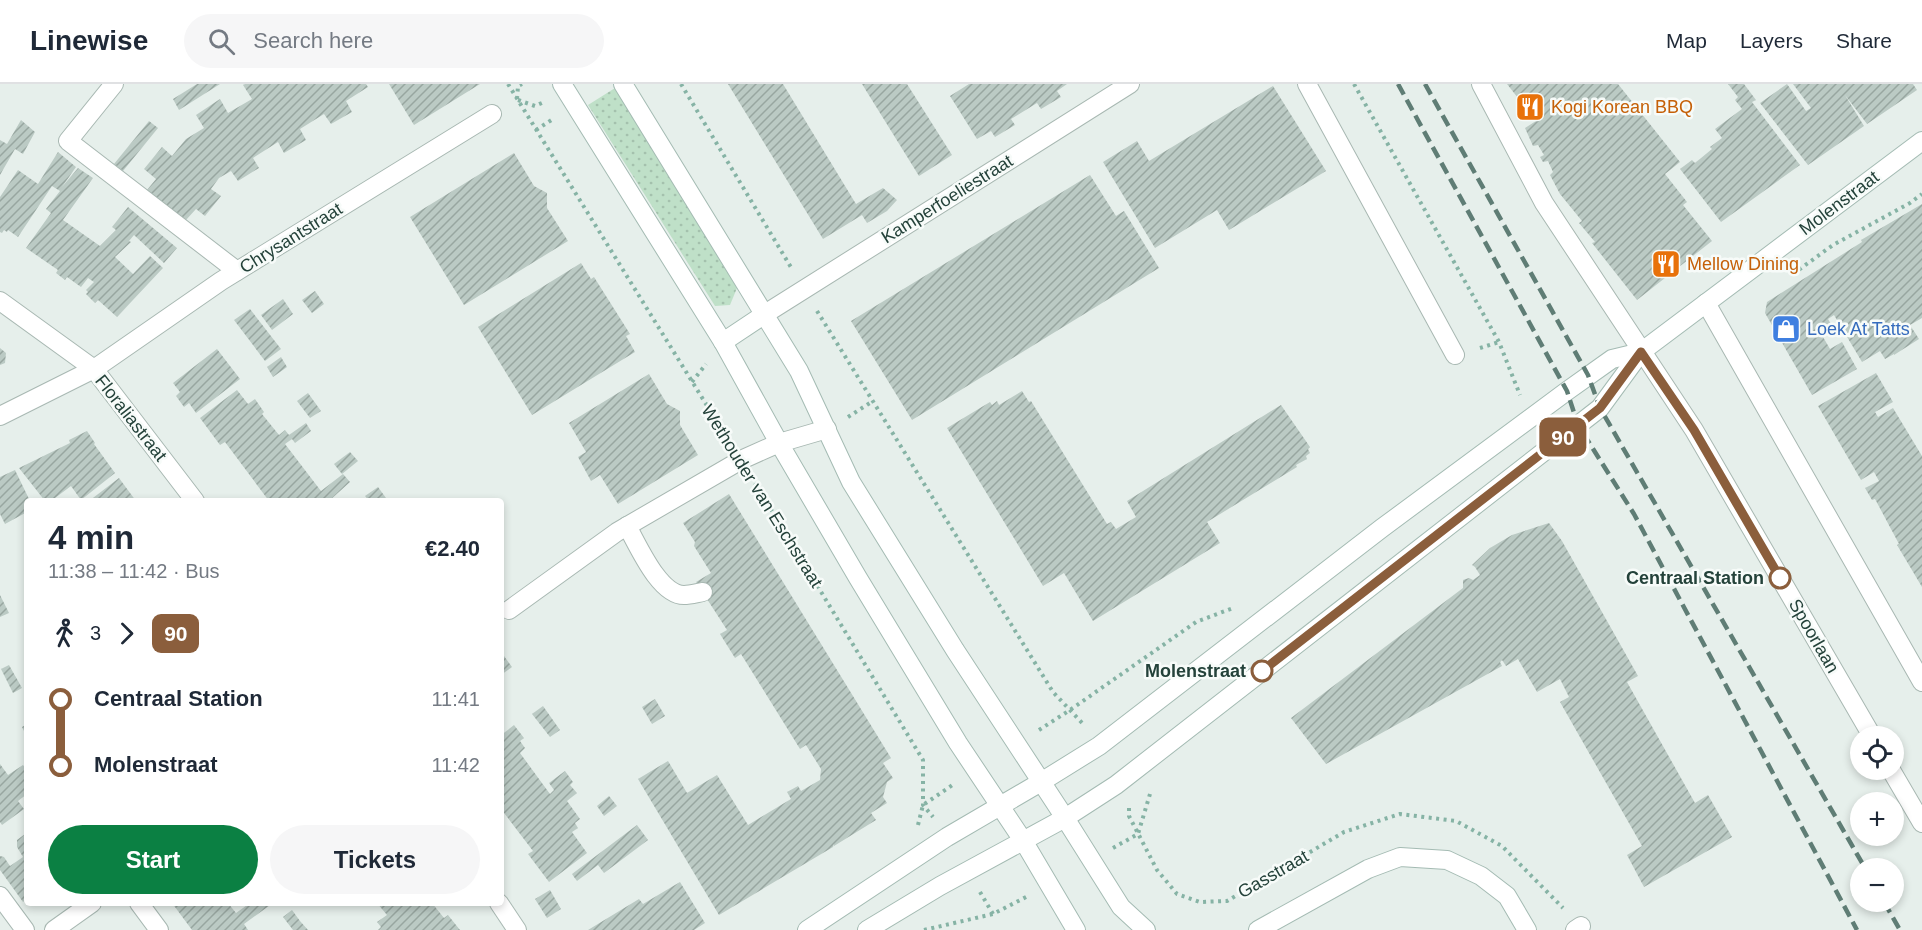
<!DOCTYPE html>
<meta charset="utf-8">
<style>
body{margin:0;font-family:Arial,sans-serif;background:#f6f6f7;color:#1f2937;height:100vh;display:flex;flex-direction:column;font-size:22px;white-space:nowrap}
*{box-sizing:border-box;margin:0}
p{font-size:20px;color:#747a83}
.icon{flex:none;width:33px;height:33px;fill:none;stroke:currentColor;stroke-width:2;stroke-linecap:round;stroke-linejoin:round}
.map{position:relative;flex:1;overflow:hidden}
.panel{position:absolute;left:24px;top:414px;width:480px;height:408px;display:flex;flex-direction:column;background:#fff;border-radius:6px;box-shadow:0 3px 9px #0003}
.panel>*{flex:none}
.badge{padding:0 12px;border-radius:9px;font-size:21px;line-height:39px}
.buttons{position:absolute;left:1850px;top:642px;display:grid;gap:12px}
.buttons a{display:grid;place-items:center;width:54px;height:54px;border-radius:50%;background:#fff;box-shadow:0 3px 9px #0003;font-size:30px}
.map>.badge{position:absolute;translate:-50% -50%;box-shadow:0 0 0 3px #fff}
.legs{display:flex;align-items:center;gap:9px;height:66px;padding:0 24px;font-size:20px}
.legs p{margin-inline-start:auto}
.headline{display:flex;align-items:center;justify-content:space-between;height:102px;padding:0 24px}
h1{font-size:33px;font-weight:700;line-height:45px}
.cta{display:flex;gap:12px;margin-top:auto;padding:12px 24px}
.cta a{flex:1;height:69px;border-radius:36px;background:#0b8043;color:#fff;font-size:24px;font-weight:700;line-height:69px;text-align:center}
.cta a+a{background:#f6f6f7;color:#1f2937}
ul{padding:0 24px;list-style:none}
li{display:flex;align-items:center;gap:21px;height:66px;font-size:22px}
li i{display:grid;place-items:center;width:9px;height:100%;margin:0 8px;background:currentColor}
li i::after{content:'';width:15px;height:15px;margin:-8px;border:4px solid;border-radius:50%;background:#fff}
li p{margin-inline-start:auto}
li:first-child i{background:linear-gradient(#0000 50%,currentColor 0)}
li:last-child i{background:linear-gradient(currentColor 50%,#0000 0)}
header{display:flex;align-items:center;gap:36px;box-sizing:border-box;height:84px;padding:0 30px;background:#fff;border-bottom:2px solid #e0e1e3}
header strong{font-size:28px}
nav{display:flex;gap:33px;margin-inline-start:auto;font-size:21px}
.search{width:420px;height:54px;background:#f6f6f7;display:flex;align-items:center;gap:15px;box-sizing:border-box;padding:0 21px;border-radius:33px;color:#747a83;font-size:22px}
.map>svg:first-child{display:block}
</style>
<header>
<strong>Linewise</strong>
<div class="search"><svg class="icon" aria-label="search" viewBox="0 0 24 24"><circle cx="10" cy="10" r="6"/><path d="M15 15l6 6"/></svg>Search here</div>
<nav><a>Map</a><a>Layers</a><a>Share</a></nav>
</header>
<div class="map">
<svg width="1922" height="846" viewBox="0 0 1922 846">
<defs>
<pattern id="grass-dots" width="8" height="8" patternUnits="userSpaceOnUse" patternTransform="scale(1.5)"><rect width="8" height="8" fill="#bfe0c8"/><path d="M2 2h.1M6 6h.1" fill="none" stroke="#a4c1ad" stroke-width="1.8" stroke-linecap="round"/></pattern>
<pattern id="building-hatch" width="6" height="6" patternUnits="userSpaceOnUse" patternTransform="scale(1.5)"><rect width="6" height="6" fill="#bbcac4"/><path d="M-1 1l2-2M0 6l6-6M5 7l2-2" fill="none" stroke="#98a6a0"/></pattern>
</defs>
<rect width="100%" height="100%" fill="#e6efeb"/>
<path fill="url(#grass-dots)" d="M615,4L737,204L730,221L715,222L588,21Z"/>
<g fill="url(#building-hatch)">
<path d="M197,0H220L179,26L173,15Z"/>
<path d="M245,0H366L368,3L346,17L352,28L331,40L324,30L300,45L306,56L284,69L278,58L253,74L259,84L238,97L231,87L219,94L211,105L221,112L205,132L196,125L186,136L147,106L156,95L144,85L162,63L172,72L186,55L204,44L196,31L220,15L228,29L252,15L243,1Z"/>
<path d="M389,0H480L414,41Z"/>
<path d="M728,0H783L856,120L883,104L897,116L887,127L867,139L862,131L823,155Z"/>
<path d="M862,0H907L952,71L919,92Z"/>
<path d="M969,0H1067L1057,7L1061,13L1041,25L1037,19L1011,35L1015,41L995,53L991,47L977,55L950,12Z"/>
<path d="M1507,0H1618L1680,78L1665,90L1687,118L1683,121L1712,157L1637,216L1592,159L1595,158L1579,139L1582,137L1560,110L1550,91L1553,88L1548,77L1543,78L1540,73L1544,71L1538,61L1533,62L1525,44L1536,37Z"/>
<path d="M1728,0H1744L1756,16L1752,18L1800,81L1721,138L1680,85L1692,76L1695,79L1712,65L1710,63L1722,54L1715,45L1742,25L1735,16L1738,13Z"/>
<path d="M1787,0L1806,27L1811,24L1793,0H1913L1917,6L1867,40L1845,11L1864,42L1808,81L1760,19Z"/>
<path d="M1273,2L1326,87L1229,146L1217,126L1155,164L1103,78L1137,57L1149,77Z"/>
<path d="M21,36L35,48L23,70L15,65L0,91V56L7,60Z"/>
<path d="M149,37L158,44L123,87L114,80Z"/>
<path d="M58,68L76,83L62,103L78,84L93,94L63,136L100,162L116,146L112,143L128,123L177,164L164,179L134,151L129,157L131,158L115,173L133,190L150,172L163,184L117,233L98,216L95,219L86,210L88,208L86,206L94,198L88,194L81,203L67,193L65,196L56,189L58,186L26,164L51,129L46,125L60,107L52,102L18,153L8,146L7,148L4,146L2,149L0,148V113L18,86L38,100Z"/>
<path d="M514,69L534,102L547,109V124L568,157L464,221L410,133Z"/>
<path d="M1090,91L1116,132L1124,127L1159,184L912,336L851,237Z"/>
<path d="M1922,120V234L1910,241L1919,255L1894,271V270L1885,275L1880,267L1862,278L1834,231L1828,235L1831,240L1819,246L1830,265L1842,258L1857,285L1812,311L1765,229L1767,218L1862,158L1861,156Z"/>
<path d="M581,179L591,195L594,193L630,250L626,252L635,268L532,331L478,243Z"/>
<path d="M315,207L324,220L312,229L302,216Z"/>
<path d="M283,215L293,230L272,246L261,231Z"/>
<path d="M250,225L281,265L265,277L234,236Z"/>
<path d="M0,264L6,269L5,279L0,281Z"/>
<path d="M217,265L240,295L196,329L189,319L184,323L176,312L180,308L173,299Z"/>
<path d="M281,273L287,283L273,293L267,283Z"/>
<path d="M1876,289L1893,318L1875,328L1878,333L1893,324L1922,372V503L1897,461L1899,460L1875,415L1872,416L1865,404L1879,397L1874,388L1861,396L1818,322Z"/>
<path d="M649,290L667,320L680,327V341L698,371L618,420L600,391L591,397L578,373L586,368L569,339Z"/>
<path d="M237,306L248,320L255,315L264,328L262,330L279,351L285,346L289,351L306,339L311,347L295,359L292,355L285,360L321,407L343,390L350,398L329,417H269L225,358L220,361L200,334Z"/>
<path d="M1022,307L1029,318L1031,317L1107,440L1111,438L1116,445L1136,433L1127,417L1281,321L1310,363L1308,365L1310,369L1306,372L1307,375L1296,381L1297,383L1207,438L1220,459L1093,537L1064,489L1043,502L947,344L990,318L992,321L997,317L999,321Z"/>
<path d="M308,309L321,327L310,334L297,317Z"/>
<path d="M87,347L95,359L94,360L115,389L81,416L71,402L51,417H45L19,384L70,359L69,356Z"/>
<path d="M350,368L358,377L342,390L334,380Z"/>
<path d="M15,386L30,417H27V428L5,440L0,430V393Z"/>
<path d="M119,394L136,417H89Z"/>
<path d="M378,403L386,414L382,417H369L365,412Z"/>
<path d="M729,410L891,674L883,679L893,694L887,698L883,713L887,719L871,729L876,736L834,762V760L833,763L719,831L638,695L668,677L687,709L717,691L748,741L791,715L787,708L798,702L801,707L820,696L821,685L806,661L800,665L741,570L735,574L720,550L727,546L696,498L711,489L694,462L695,458L683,439Z"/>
<path d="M1549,439L1562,457L1638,592L1627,598L1695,719L1708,711L1732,753L1644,803L1627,771L1642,762L1560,618L1569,613L1560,595L1537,608L1518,575L1506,582L1502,576L1500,578L1502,582L1326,680L1291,634L1463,504V496L1469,494L1473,496L1480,491L1475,483L1472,481L1490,464L1512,451Z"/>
<path d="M0,511L9,529L0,533Z"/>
<path d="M504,572L512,583L501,591V574Z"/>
<path d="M9,581L22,604L13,609L1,585Z"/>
<path d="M655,615L665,632L652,640L642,623Z"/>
<path d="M543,622L560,646L550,653L532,630Z"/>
<path d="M27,640V653L22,643Z"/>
<path d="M514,641L524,654L520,657L525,664L520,669L550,710L554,706L549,699L565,687L573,698L570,701L577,709L567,717L580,735L575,739L578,744L572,748L587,769L549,798L528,770L533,767L501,725V645L504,649Z"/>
<path d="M0,680L8,691L23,681L27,686V710L18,717L24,725L2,741L0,738Z"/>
<path d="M609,712L617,722L604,732L597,722Z"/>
<path d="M637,741L648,756L604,789L598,781L577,797L574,793L572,790Z"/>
<path d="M25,750L27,753V815L23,818L0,786V772L4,773L10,782L23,773L17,763V756Z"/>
<path d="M680,798L705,839L694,846H588L639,815L643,820Z"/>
<path d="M550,806L561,825L547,834L535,815Z"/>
<path d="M172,819H228L236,829L250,819H273L244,840L248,846H192Z"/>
<path d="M377,819H432L444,834L448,831L460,846H378L381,843L377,838L387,831Z"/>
<path d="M292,826L300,837L308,846H293L283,833Z"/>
</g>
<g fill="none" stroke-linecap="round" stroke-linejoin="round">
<g stroke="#a8b8b2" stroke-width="20">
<g id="lane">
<path d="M114,0L68,57L237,187"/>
<path d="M1481,0L1544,119L1694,346L1872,652"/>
<path d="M627,442C638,461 659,511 684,511C690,511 697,509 703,508"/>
<path d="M509,526L617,448L741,376L779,359L827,345"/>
<path d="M1891,686L1922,739"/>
<path d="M1575,846L1581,842"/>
</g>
</g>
<g stroke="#a8b8b2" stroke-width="20">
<g id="street">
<path d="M1307,0L1455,271"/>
<path d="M0,217L94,285L195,417"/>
<path d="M1706,219L1922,598"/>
<path d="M765,230L1130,0"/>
<path d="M0,332L94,285L221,197L492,30"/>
<path d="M0,812L25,846"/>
<path d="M139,819L159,846"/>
<path d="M499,819L517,846"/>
<path d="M54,846L92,819"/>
</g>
</g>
<g stroke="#a4bbb3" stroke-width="20">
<g id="secondary">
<path d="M562,0L723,258L779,359L858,494L958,659L1024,758L1076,846"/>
<path d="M623,0L799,287L851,398L955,566L1065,734L1121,823L1146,846"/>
<path d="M723,258L765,230"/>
<path d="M807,846L947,753L1041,698L1099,662L1382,444L1567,307L1612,275L1641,268"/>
<path d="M867,846L940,802L1065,734L1116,701L1600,324L1641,268L1922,57"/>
<path d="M1258,846L1368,785L1400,773L1447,776L1481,792L1507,812L1527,846"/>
</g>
</g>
<g stroke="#86b3a5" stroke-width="4" stroke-dasharray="3 4.5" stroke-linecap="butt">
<path d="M508,0L727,354"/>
<path d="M681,0L792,185"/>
<path d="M1354,0L1499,258L1520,311"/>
<path d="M517,15L518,2L522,0"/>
<path d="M518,16L535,22L544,18"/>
<path d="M536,46L553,35"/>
<path d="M1793,190L1833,161L1910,119L1922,110"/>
<path d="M817,227L1053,608L1084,641"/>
<path d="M1480,264L1499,258"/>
<path d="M692,298L706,280"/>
<path d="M848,333L873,317"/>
<path d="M755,399L923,676V721L933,733"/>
<path d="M1039,646L1070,626L1196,538L1233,524"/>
<path d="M1129,724V732L1157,786L1177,810L1200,818L1227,817L1344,748L1400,730L1456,737L1502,762L1563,824"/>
<path d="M918,741L923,721L954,700"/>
<path d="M1113,764L1138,750L1150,710"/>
<path d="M980,808L993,830"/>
<path d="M924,846L993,830L1028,812"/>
</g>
<use href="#lane" stroke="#fff" stroke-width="18"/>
<use href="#street" stroke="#fff" stroke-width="18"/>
<use href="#secondary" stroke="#fff" stroke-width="18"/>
<g stroke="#5f7d75" stroke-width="4.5" stroke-dasharray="12 6" stroke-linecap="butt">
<path d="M1398,0L1567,307L1578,341L1634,430L1857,846"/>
<path d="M1425,0L1588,291L1600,324L1865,784"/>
<path d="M1884,818L1900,846"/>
</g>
</g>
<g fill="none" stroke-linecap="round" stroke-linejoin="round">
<g stroke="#fff" stroke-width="14">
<path id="line-1" d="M1262,587L1600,324L1641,268L1694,346L1780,494"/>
</g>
<use href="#line-1" stroke="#8b5e3c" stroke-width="9"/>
</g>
<defs>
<g id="restaurant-square" transform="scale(1.5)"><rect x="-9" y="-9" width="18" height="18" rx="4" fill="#e8710a" stroke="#f7fbf9"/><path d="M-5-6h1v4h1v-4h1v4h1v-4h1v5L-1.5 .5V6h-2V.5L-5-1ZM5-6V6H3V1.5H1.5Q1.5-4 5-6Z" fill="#fff"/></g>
<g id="shop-square" transform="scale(1.5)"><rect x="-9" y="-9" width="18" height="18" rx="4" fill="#3f7fe0" stroke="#f7fbf9"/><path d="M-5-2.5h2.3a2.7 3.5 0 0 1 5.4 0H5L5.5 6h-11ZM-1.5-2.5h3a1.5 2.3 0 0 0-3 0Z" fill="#fff"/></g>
</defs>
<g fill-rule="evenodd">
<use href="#restaurant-square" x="1530" y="23"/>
<use href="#restaurant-square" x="1666" y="180"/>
<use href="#shop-square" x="1786" y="245"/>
</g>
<g fill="#fff" stroke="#8b5e3c" stroke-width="3">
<circle cx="1780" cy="494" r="10"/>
<circle cx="1262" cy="587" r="10"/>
</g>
<g text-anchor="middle" stroke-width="5" stroke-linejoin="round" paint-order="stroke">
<g font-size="18" fill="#c56008" stroke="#f7fbf9" text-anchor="start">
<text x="1551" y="29">Kogi Korean BBQ</text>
<text x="1687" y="186">Mellow Dining</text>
</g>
<g font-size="18" fill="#24423a" stroke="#f7fbf9">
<text transform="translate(947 115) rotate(-32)" y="6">Kamperfoeliestraat</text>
<text transform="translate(1839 119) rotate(-37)" y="6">Molenstraat</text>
<text transform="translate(291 154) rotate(-32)" y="6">Chrysantstraat</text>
<text transform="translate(131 334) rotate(52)" y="6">Floraliastraat</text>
<text transform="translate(762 412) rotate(58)" y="6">Wethouder van Eschstraat</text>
<text transform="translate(1814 552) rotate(60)" y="6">Spoorlaan</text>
<text transform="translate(1273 790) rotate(-30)" y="6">Gasstraat</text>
</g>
<g font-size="18" fill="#366cbe" stroke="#f7fbf9" text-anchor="start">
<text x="1807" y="251">Loek At Tatts</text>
</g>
<g font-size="18" font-weight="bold" fill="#24423a" stroke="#f7fbf9" text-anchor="end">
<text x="1764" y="500">Centraal Station</text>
<text x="1246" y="593">Molenstraat</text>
</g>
</g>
</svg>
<div class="buttons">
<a><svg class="icon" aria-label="locate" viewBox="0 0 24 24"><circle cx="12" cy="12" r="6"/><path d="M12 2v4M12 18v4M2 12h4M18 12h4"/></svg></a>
<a>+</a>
<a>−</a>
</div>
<b class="badge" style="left:1563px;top:353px;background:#8b5e3c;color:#fff">90</b>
<section class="panel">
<div class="headline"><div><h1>4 min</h1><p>11:38 – 11:42 · Bus</p></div><b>€2.40</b></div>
<div class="legs"><svg class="icon" aria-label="walk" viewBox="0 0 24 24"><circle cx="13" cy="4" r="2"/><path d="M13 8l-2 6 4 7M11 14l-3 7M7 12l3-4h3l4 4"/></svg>3<svg class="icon" aria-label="forward" viewBox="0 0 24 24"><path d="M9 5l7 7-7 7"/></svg><b class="badge" style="background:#8b5e3c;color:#fff">90</b></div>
<ul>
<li><i style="color:#8b5e3c"></i><b>Centraal Station</b><p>11:41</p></li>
<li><i style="color:#8b5e3c"></i><b>Molenstraat</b><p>11:42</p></li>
</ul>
<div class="cta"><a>Start</a><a>Tickets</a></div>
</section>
</div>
